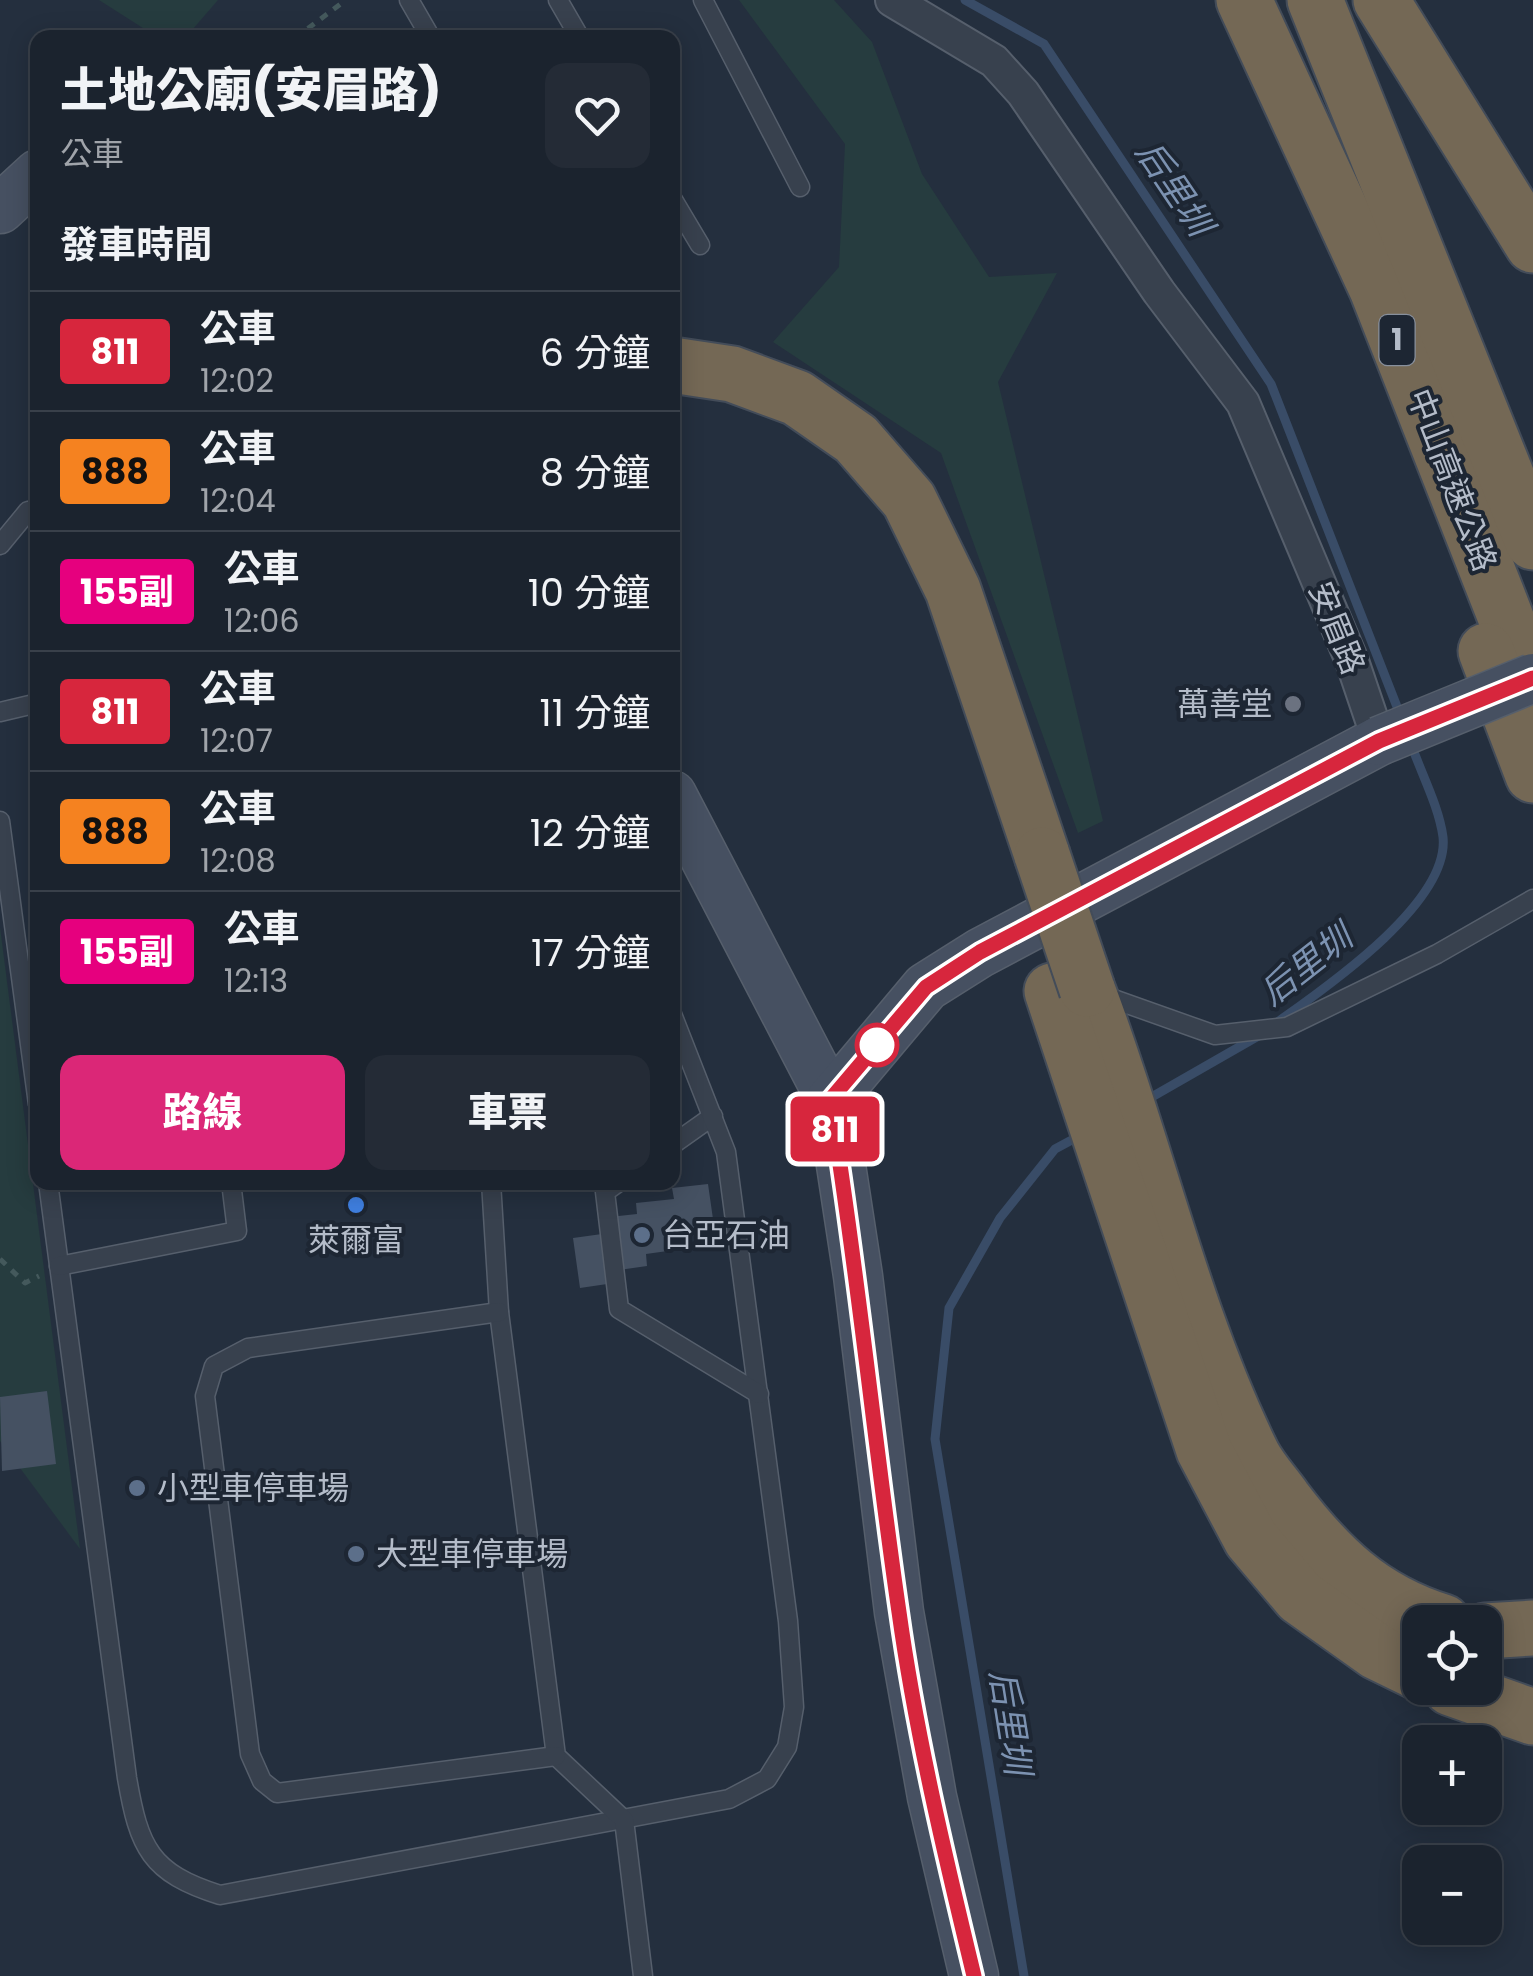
<!DOCTYPE html>
<html lang="zh-TW">
<meta charset="utf-8">
<style>
body{margin:0;font-family:Poppins,"Noto Sans TC",sans-serif;background:#242b36;color:#f1f3f6;height:100vh;display:flex;flex-direction:column;font-size:38px;white-space:nowrap}
*{box-sizing:border-box;margin:0}
p{font-size:32px;color:#a0a4aa}
.icon{flex:none;width:55px;height:55px;fill:none;stroke:currentColor;stroke-width:2;stroke-linecap:round;stroke-linejoin:round}
.map{position:relative;flex:1;overflow:hidden}
.side{position:absolute;left:30px;top:30px;width:650px;height:1160px;display:flex;flex-direction:column;background:#1b232e;border-radius:20px;box-shadow:0 5px 25px #0003,0 0 0 2px #39404a}
.side>*{flex:none}
.badge{padding:0 20px;border-radius:8px;font-size:35px;line-height:65px}
.controls{position:absolute;left:1402px;top:1605px;display:grid;gap:20px}
.controls a{display:grid;place-items:center;width:100px;height:100px;border-radius:20px;background:#1b232e;box-shadow:0 5px 25px #0003,0 0 0 2px #39404a;font-size:50px}
.map>.badge{position:absolute;translate:-50% -50%;box-shadow:0 0 0 5px #fff}
h2{padding:0 30px;font-size:38px;line-height:90px}
.round{display:grid;place-items:center;flex:none;width:105px;height:105px;border-radius:20px;background:#242b36}
.overview{display:flex;align-items:center;justify-content:space-between;height:170px;padding:0 30px}
h1{font-size:48px;font-weight:800;line-height:75px}
.primary-button{display:flex;gap:20px;margin-top:auto;padding:20px 30px}
.primary-button a{flex:1;height:115px;border-radius:20px;background:#db2777;color:#fff;font-size:40px;font-weight:800;line-height:115px;text-align:center}
.primary-button a+a{background:#242b36;color:#f1f3f6}
ul{padding:0;list-style:none}
li{display:flex;align-items:center;gap:30px;height:120px;padding:0 30px;border-top:2px solid #39404a}
li div{flex:1}
li b{display:block;font-size:38px}
li em{font-style:normal}
li .badge{min-width:110px;font-weight:700;text-align:center}
.map>svg:first-child{display:block}
</style>
<div class="map">
<svg width="1533" height="1976" viewBox="0 0 1533 1976">
<rect width="100%" height="100%" fill="#242f3e"/>
<g fill="#263c3f">
<path d="M99,0H218L186,37H157Z"/>
<path d="M739,0H834L872,42L922,174L989,277L1057,273L998,382L1103,821L1078,833L941,453L773,342L839,267L845,144Z"/>
<path d="M0,927L80,1549L0,1441Z"/>
</g>
<g fill="none" stroke-linecap="round" stroke-linejoin="round">
<g stroke="#394c67" stroke-width="9">
<path d="M965,0L1044,44L1271,384L1401,717"/>
<path d="M1276,1023C1324,989 1450,903 1443,837C1439,806 1420,771 1410,741"/>
<path d="M1143,1102L1260,1035"/>
<path d="M1024,1976L935,1439L949,1308L1000,1218L1055,1149L1081,1135"/>
</g>
</g>
<g fill="#455162">
<path d="M708,1184L715,1233L681,1237L682,1249L646,1254L647,1266L612,1271L614,1283L580,1288L573,1238L602,1234L600,1218L637,1214L636,1203L674,1199L672,1188Z"/>
<path d="M47,1391L56,1464L2,1471L0,1397Z"/>
</g>
<g fill="none" stroke-linecap="round" stroke-linejoin="round">
<g stroke="#565f6c" stroke-width="21">
<g id="lane">
<path d="M409,0L431,38"/>
<path d="M558,0L580,38"/>
<path d="M703,0L800,187"/>
<path d="M672,198L700,245"/>
<path d="M0,545L28,511L38,509"/>
<path d="M0,712L38,703"/>
<path d="M0,821L38,1104"/>
<path d="M1102,995L1215,1035L1287,1027L1437,954L1533,899"/>
<path d="M672,1145L713,1116"/>
<path d="M48,1182L127,1778C139,1848 150,1873 220,1895L729,1799L767,1779L787,1747L794,1707L788,1621L726,1152L672,1014"/>
<path d="M491,1182L499,1312L556,1756L624,1820L643,1976"/>
<path d="M619,1182L605,1192L619,1309L759,1394"/>
<path d="M59,1266L237,1231L231,1182"/>
<path d="M499,1312L248,1348L214,1366L205,1396L250,1754L262,1781L277,1793L556,1756"/>
</g>
</g>
<g stroke="#565f6c" stroke-width="36">
<path id="street" d="M892,0L994,61L1023,93L1159,292L1243,403L1352,661L1379,741"/>
</g>
<g stroke="#565f6c" stroke-width="51">
<g id="secondary">
<path d="M0,209L38,174"/>
<path d="M672,795L831,1100L858,1276L899,1612L932,1797L974,1976"/>
<path d="M831,1100L926,987L980,953L1379,741"/>
</g>
</g>
<g stroke="#434c59" stroke-width="59">
<g id="highway">
<path d="M1244,0L1377,289L1533,687"/>
<path d="M1315,0L1533,542"/>
<path d="M1381,0L1533,245"/>
<path d="M672,365L732,374L797,398L856,439L909,500L953,590L1042,855"/>
<path d="M1486,651L1533,775"/>
<path d="M1087,989C1145,1141 1181,1310 1253,1456C1261,1471 1274,1485 1284,1499C1328,1557 1371,1600 1443,1622"/>
<path d="M1052,991L1204,1450L1251,1539L1300,1597L1377,1652L1420,1673"/>
<path d="M1485,1631L1533,1628"/>
<path d="M1451,1688L1533,1717"/>
</g>
</g>
<g stroke="#44595c" stroke-width="5" stroke-dasharray="8 8" stroke-linecap="butt">
<path d="M295,38L346,0"/>
<path d="M0,1259L25,1283L39,1276"/>
</g>
<use href="#lane" stroke="#38414e" stroke-width="18"/>
<use href="#street" stroke="#38414e" stroke-width="32"/>
<use href="#secondary" stroke="#465061" stroke-width="48"/>
<use href="#highway" stroke="#746855" stroke-width="55"/>
<g stroke="#565f6c" stroke-width="51" stroke-linecap="butt">
<path id="secondary-bridge" d="M1379,741L1533,678"/>
</g>
<g stroke="#434c59" stroke-width="59" stroke-linecap="butt">
<path id="highway-bridge" d="M1042,855L1087,989"/>
</g>
<use href="#secondary-bridge" stroke="#465061" stroke-width="48"/>
<use href="#highway-bridge" stroke="#746855" stroke-width="55"/>
</g>
<g fill="none" stroke-linecap="round" stroke-linejoin="round">
<g stroke="#fff" stroke-width="22">
<path id="line" d="M974,1976C945,1856 916,1734 899,1612C874,1441 858,1270 830,1100L926,987L980,952L1379,741L1533,678"/>
</g>
<use href="#line" stroke="#d7263d" stroke-width="15"/>
</g>
<circle fill="#6b7280" stroke="#1d2633" stroke-width="4" cx="1293" cy="704" r="10"/>
<circle fill="#fff" stroke="#d7263d" stroke-width="5" cx="877" cy="1045" r="20"/>
<circle fill="#3f7fe0" stroke="#1d2633" stroke-width="4" cx="356" cy="1205" r="10"/>
<g fill="#5c6f8a" stroke="#1d2633" stroke-width="4">
<circle cx="642" cy="1235" r="10"/>
<circle cx="137" cy="1488" r="10"/>
<circle cx="356" cy="1554" r="10"/>
</g>
<g text-anchor="middle" stroke-width="8" stroke-linejoin="round" paint-order="stroke">
<rect fill="#1d2633" stroke="#878f9c" stroke-width="2.5" x="1379.5" y="315" width="35" height="50" rx="8"/>
<g font-size="30" font-weight="bold" fill="#b4bcc9">
<text x="1397" y="350">1</text>
</g>
<g font-size="32" fill="#b4bcc9" stroke="#1d2633">
<text transform="translate(1452 480) rotate(69)" y="11">中山高速公路</text>
<text transform="translate(1337 628) rotate(68)" y="11">安眉路</text>
</g>
<g font-size="32" fill="#b4bcc9" stroke="#1d2633" text-anchor="start">
<text x="1273" y="715" text-anchor="end">萬善堂</text>
<text x="662" y="1246">台亞石油</text>
<text x="356" y="1251" text-anchor="middle">萊爾富</text>
<text x="157" y="1499">小型車停車場</text>
<text x="376" y="1565">大型車停車場</text>
</g>
<g font-size="35" font-style="italic" fill="#7c92b1" stroke="#1d2633">
<text transform="translate(1174 188) rotate(56)" y="12">后里圳</text>
<text transform="translate(1306 965) rotate(-38)" y="12">后里圳</text>
<text transform="translate(1010 1722) rotate(81)" y="12">后里圳</text>
</g>
</g>
</svg>
<div class="controls">
<a><svg class="icon" aria-label="locate" viewBox="0 0 24 24"><circle cx="12" cy="12" r="6"/><path d="M12 2v4M12 18v4M2 12h4M18 12h4"/></svg></a>
<a>+</a>
<a>−</a>
</div>
<b class="badge" style="left:835px;top:1129px;background:#d7263d;color:#fff">811</b>
<section class="side">
<div class="overview"><div><h1>土地公廟(安眉路)</h1><p>公車</p></div><a class="round"><svg class="icon" aria-label="heart" viewBox="0 0 24 24"><path d="M12 20l-8-8c-3-5 5-10 8-4 3-6 11-1 8 4z"/></svg></a></div>
<h2>發車時間</h2>
<ul>
<li><span class="badge" style="background:#d7263d;color:#fff">811</span><div><b>公車</b><p>12:02</p></div><em>6 分鐘</em></li>
<li><span class="badge" style="background:#f58220;color:#111">888</span><div><b>公車</b><p>12:04</p></div><em>8 分鐘</em></li>
<li><span class="badge" style="background:#e6007e;color:#fff">155副</span><div><b>公車</b><p>12:06</p></div><em>10 分鐘</em></li>
<li><span class="badge" style="background:#d7263d;color:#fff">811</span><div><b>公車</b><p>12:07</p></div><em>11 分鐘</em></li>
<li><span class="badge" style="background:#f58220;color:#111">888</span><div><b>公車</b><p>12:08</p></div><em>12 分鐘</em></li>
<li><span class="badge" style="background:#e6007e;color:#fff">155副</span><div><b>公車</b><p>12:13</p></div><em>17 分鐘</em></li>
</ul>
<div class="primary-button"><a>路線</a><a>車票</a></div>
</section>
</div>
